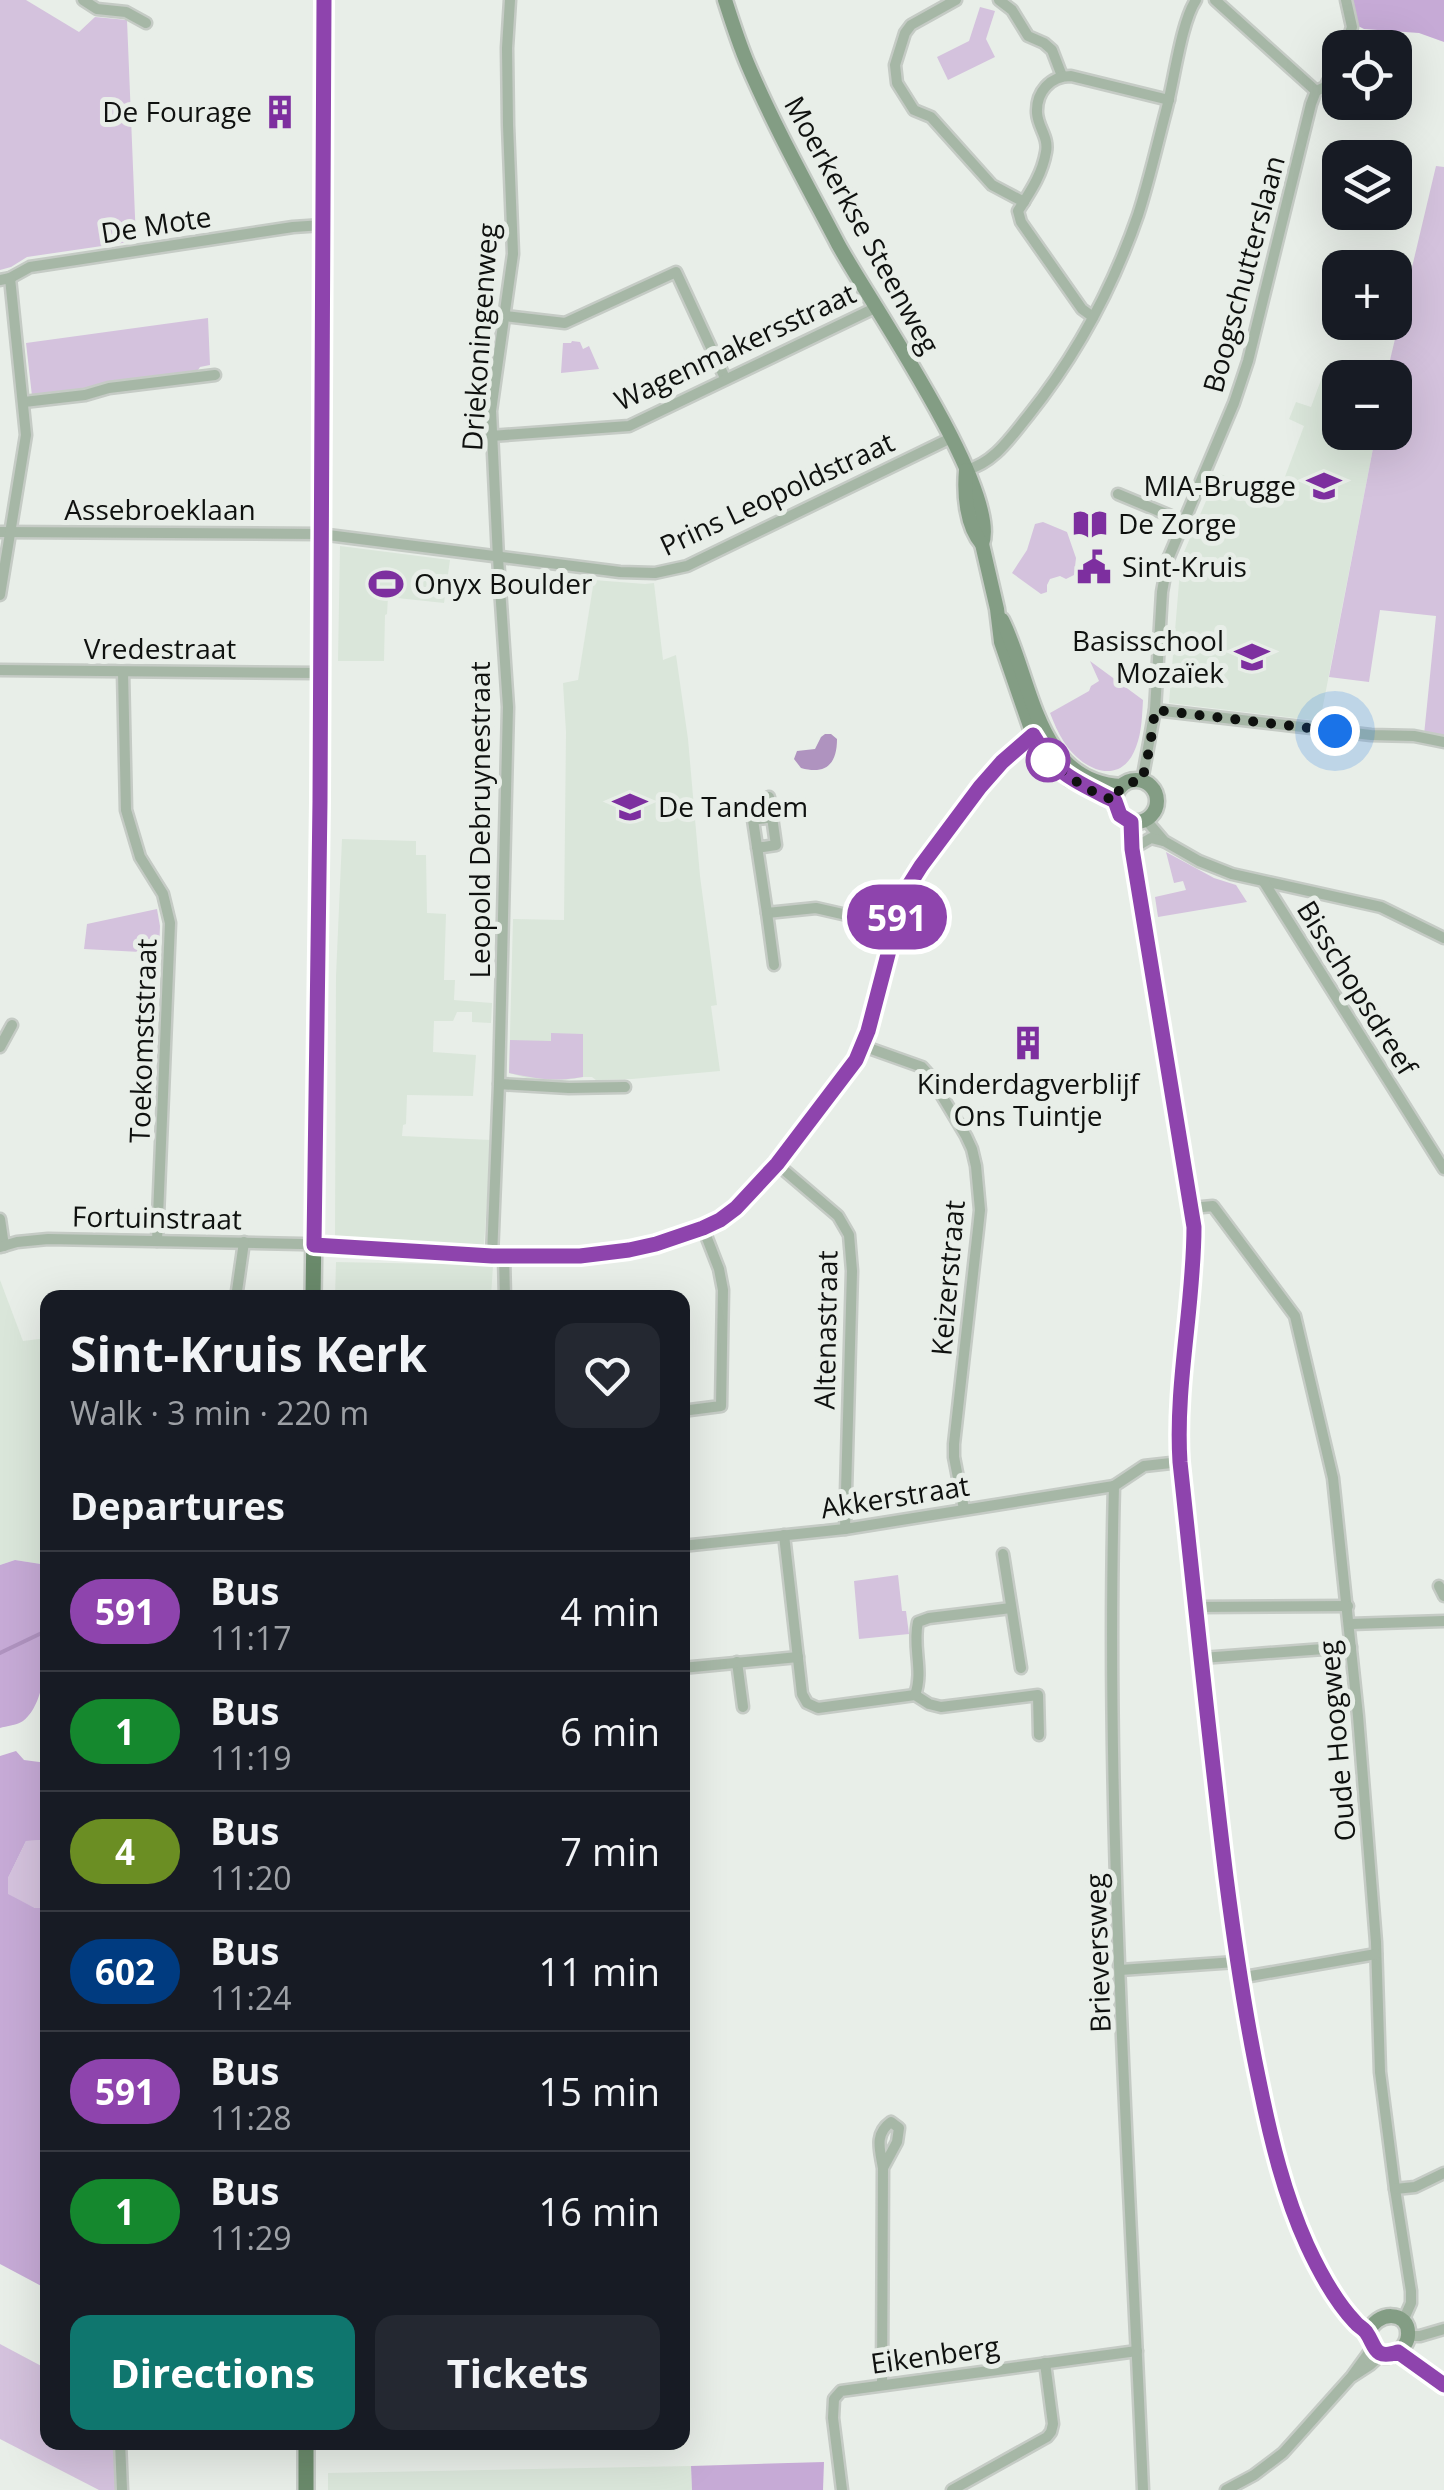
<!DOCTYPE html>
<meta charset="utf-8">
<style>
body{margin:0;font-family:"Open Sans",sans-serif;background:#242831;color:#f1f3f6;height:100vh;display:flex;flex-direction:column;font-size:38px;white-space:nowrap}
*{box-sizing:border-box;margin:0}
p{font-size:32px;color:#9ea1a6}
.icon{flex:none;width:55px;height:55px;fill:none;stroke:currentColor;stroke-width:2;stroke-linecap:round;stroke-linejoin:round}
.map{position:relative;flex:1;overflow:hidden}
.panel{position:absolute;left:40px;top:1290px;width:650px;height:1160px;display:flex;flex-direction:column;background:#171b24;border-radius:20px;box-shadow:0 10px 40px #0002}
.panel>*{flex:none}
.badge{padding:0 20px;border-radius:32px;font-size:35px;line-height:65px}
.fabs{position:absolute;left:1322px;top:30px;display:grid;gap:20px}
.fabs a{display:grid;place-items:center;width:90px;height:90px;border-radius:20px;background:#171b24;box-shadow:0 10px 40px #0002;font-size:50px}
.you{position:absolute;width:50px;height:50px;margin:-25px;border:8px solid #fff;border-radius:50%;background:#1a73e8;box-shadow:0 0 0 15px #1a73e833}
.map>.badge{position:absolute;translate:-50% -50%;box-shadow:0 0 0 5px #fff}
h2{padding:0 30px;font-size:38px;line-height:90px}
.round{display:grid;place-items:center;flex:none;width:105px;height:105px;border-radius:20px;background:#242831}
.overview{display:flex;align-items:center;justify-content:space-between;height:170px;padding:0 30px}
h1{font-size:48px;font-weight:700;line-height:75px}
.cta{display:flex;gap:20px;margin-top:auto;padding:20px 30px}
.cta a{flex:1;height:115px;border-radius:20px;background:#0f766e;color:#fff;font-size:40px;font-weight:700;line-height:115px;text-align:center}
.cta a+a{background:#242831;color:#f1f3f6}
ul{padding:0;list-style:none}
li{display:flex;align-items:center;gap:30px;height:120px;padding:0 30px;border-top:2px solid #363941}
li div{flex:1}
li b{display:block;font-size:38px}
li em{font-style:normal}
li .badge{min-width:110px;font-weight:700;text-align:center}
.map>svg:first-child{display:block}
</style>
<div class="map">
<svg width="1444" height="2490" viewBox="0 0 1444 2490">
<rect width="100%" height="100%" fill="#e8eee8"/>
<g fill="#dae6da">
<path d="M1322,377L1340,381V432L1376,433L1320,721L1169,703L1181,559L1218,473L1277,498L1304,426L1289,419L1296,402L1311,407Z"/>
<path d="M340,546L450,560L444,603L388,597L387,614L385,615L384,661H338Z"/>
<path d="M594,580L645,584L654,583L663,660L676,655L688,739L700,876L717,1005L711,1006L720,1071L632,1079L596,1080L592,1077H583L560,1081L534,1080L509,1073L513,919L564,920L566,732L563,683L578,680Z"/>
<path d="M342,839L416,841V855H426L427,913L446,914L444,980H455L454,1000L492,1003L491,1023L472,1022V1012H457L453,1021H434L433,1052L476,1055L473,1096L407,1095L406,1124L403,1125L402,1136L491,1140L484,1245L335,1238L336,976Z"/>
<path d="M336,1262L493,1265L491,1297H335Z"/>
<path d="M0,1280L23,1341L47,1338V1565L15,1560L0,1565Z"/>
<path d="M691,2466L692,2490H328V2473Z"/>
</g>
<g fill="#d4c2dd">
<path d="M0,0H26L79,32L95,17L127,20L136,241L27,257L11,267L0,270Z"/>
<path d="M980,7L995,11L986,39L995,57L948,80L937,57L969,41Z"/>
<path d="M1436,166L1444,167V737L1424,735L1436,616L1380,610L1369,682L1329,677L1376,433L1395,432V378L1386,377Z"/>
<path d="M208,318L210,365L200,367L196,373L102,384L91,389L32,396L26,343Z"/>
<path d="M572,341L580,342L583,349L589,346L599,369L561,373L563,343H571Z"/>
<path d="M1043,522L1067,532L1076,558L1074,575L1066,579L1060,576L1050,579L1047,585V592L1041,594L1012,573L1027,550L1035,524Z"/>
<path d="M1090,661L1143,700C1142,715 1142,732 1136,747C1121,788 1082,770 1064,742C1058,733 1054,723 1050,713L1089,691L1091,686L1099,681Z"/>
<path d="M1166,852L1214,878L1236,885L1247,902L1158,917L1155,897L1186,890L1183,881L1174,883Z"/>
<path d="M157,909L160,926L159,953L84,949L87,924Z"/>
<path d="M551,1033L583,1034V1077C551,1082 540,1079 509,1073L510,1040L551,1041Z"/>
<path d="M898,1575L902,1611H906L909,1634L859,1639L854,1581Z"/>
<path d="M47,1840V1907L35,1908L8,1895V1878L26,1841Z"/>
<path d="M0,2344L47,2369L48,2442L113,2443L116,2490H99L0,2439Z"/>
</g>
<g fill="#c6aad6">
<path d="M1352,0H1444V42L1419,33L1364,29L1356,25Z"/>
<path d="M15,1560L47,1565C48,1601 55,1698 23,1721C18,1725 6,1726 0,1728V1565Z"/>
<path d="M16,1751L24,1760L47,1763V1840L26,1841L8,1878V1894L35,1908L47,1907V2289L0,2264V1756Z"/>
<path d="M824,2462L823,2490H692L691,2466Z"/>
</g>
<path fill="#af93bf" d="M825,734H831L837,739C837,764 826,775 801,768L794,759L797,751L815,749L821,737Z"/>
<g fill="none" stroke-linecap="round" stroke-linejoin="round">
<path stroke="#af93bf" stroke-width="4" d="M0,1653L48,1630"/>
<g stroke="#c5cbc5" stroke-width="15">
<g id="street">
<path d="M83,0L97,9L126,12L146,23"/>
<path d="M956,0L911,25L905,33L895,65L897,83L914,110L931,117L992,185L1024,202"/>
<path d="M999,0L1012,10L1028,36L1044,43L1052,50L1062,76"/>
<path d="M1215,0L1316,91"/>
<path d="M1345,48L1352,27L1346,0"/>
<path d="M1316,91L1325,87L1340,59"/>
<path d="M0,280L10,278L30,267L293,227L323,225"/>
<path d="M505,316L565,323L676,272L725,378"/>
<path d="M1093,317L1082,309L1021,222L1018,211C1030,192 1042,175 1046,152C1049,137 1038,128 1037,113C1036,92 1050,76 1071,76L1169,100"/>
<path d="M24,402L85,395L109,388L215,375"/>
<path d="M491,436L629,426L877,307"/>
<path d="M966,470C994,463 1010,438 1028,416C1076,356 1113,287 1138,215C1149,181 1157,145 1166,111C1174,82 1181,22 1196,0"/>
<path d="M1118,494L1183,521"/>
<path d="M0,532L320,534L620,572L655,573L687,566L951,438"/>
<path d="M0,595L26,435L10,278"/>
<path d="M0,670L319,673"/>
<path d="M123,672L126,810L140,857L163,894L170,923L157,1241"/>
<path d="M1155,710L1371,735L1414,736L1444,742"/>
<path d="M1142,781L1155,710L1162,592L1168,559L1234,403L1248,361L1311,104L1316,91"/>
<path d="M769,797L772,817"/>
<path d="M1146,820L1164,841L1199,861L1232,874L1381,907L1444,938"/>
<path d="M757,848L776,845L772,817L753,820L767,913L816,908L895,926"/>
<path d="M1132,849L1151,838L1163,841"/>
<path d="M1264,882L1444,1169"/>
<path d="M767,913L774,965"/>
<path d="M863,1046L922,1067L930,1076L966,1136L972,1149L976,1166L980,1210L978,1229L954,1444V1457L964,1509"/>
<path d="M0,1047L12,1025"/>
<path d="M499,1084L569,1088L625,1087"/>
<path d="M777,1164L838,1216L849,1235L852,1271L845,1529"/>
<path d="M1192,1208L1213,1206L1295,1316L1333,1478L1358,1716L1376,1942L1380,2072L1395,2189L1411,2291V2303L1403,2321"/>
<path d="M0,1219L4,1246"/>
<path d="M0,1247L17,1242L48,1239L301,1244L492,1256L551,1257L629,1251L679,1237L721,1220L736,1209L777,1164L856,1060L868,1031L904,893L921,866L980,787L1017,748L1039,731"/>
<path d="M492,1256L499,1084L508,707L498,558L491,411L513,254L508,125L507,48L510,0"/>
<path d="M504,1256L505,1298"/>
<path d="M236,1298L244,1242"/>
<path d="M682,1411L721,1406L723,1290L719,1269L703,1228"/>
<path d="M784,1535L802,1694L807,1703L818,1708L915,1695L929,1704L941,1707L1038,1695L1039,1735"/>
<path d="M682,1546L845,1529L1114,1486"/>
<path d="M1003,1554L1021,1668"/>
<path d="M1439,1586L1444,1596"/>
<path d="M1197,1607L1348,1606"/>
<path d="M1350,1624L1444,1621"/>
<path d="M1202,1658L1351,1647"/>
<path d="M737,1662L743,1707"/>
<path d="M682,1668L798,1657"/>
<path d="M915,1695C924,1671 912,1646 918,1622L929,1618L1011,1608"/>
<path d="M1120,1970L1236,1962"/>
<path d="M1239,1978L1376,1954"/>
<path d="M1395,2189L1415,2187L1444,2173"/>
<path d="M1409,2336H1420L1444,2329"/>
<path d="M1353,2376L1370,2365L1382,2354"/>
<path d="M882,2384L883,2168L897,2142L899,2128L891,2122C874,2134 880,2150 883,2168"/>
<path d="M120,2442L122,2490"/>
<path d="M842,2490L833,2418L834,2399L841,2391L1137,2351"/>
<path d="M952,2490L1047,2437L1051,2432L1053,2424L1045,2363"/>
<path d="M1143,2490C1129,2156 1105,1821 1114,1486L1144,1466L1180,1462"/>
<path d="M1226,2490L1254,2475L1283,2453L1352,2376L1373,2347"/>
</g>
</g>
<g stroke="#c5cbc5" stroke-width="19">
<g id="secondary">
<path d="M725,0C732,22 739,44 748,65C774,126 807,185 838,244C867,298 1002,491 982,544"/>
<path d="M966,470C964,493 966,526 982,544L997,609L1001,642L1033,735L1048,760L1070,779L1115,801"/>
<path d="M1002,620C1032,679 1036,782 1121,786"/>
<circle cx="1136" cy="801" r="21"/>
<path d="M1131,822L1132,849L1194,1227C1195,1305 1176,1384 1180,1462C1195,1595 1207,1728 1224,1861C1236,1960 1250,2061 1276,2158C1291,2211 1317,2279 1353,2321C1357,2325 1362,2327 1365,2331C1373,2341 1375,2364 1396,2353C1403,2350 1408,2341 1408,2335C1410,2310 1375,2310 1368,2334"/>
<path d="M1398,2352L1444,2385"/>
</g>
</g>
<g stroke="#c5cbc5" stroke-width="20">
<g id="primary">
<path d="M313,1298L320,801L324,0"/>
<path d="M306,2490V2442"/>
</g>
</g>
<use href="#street" stroke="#a6b7a6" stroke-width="10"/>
<use href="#secondary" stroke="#839d84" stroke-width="14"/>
<use href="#primary" stroke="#6a8a6b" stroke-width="15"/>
</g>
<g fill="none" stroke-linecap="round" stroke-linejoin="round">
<g stroke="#fff" stroke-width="22">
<path id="line" d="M324,0L320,801L314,1245L492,1256H580L629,1250L656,1244L703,1228L720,1220L736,1208L777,1164L856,1060L868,1031L904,893L921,866L980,787L1002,762L1033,735C1057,776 1075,781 1115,801L1120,815L1131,822L1132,849L1194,1227C1194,1305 1175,1384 1180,1462C1195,1601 1209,1739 1226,1877C1235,1947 1245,2016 1260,2086C1271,2140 1284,2194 1307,2245C1319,2271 1335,2301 1355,2322C1358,2326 1363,2328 1366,2332C1376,2346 1373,2360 1398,2352L1444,2385"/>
</g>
<use href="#line" stroke="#8e44ad" stroke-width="15"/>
<path stroke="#0f110f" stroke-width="10" stroke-dasharray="0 18" d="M1048,760L1085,788L1115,801L1117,793L1126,783L1142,781L1150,746L1155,710L1335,731"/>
</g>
<defs>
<g id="building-bare" transform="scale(2.7)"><path d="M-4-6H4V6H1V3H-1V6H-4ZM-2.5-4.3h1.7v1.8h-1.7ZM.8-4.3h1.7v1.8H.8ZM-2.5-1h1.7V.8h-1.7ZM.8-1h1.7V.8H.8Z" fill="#7d2f9f" stroke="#e8eee8" stroke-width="2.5" paint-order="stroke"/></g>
<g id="school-bare" transform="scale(2.7)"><path d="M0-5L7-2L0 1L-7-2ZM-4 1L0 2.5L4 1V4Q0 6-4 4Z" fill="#7d2f9f" stroke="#e8eee8" stroke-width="2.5" paint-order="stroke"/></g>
<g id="library-bare" transform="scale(2.7)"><path d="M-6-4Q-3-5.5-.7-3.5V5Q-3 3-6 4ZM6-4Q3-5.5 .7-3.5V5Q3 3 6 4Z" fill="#7d2f9f" stroke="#e8eee8" stroke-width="2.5" paint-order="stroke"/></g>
<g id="civic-bare" transform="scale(2.7)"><path d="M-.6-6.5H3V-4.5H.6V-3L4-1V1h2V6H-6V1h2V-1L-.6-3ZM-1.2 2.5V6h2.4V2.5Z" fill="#7d2f9f" stroke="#e8eee8" stroke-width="2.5" paint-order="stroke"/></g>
<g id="stadium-bare" transform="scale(2.7)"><path d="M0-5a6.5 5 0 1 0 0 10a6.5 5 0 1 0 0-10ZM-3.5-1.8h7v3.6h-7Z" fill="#7d2f9f" stroke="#e8eee8" stroke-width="2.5" paint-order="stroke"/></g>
</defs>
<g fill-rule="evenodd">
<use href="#building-bare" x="280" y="112"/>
<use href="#school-bare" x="1324" y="486"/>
<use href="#library-bare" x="1090" y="524"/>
<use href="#civic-bare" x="1094" y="567"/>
<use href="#stadium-bare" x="386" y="584"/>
<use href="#school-bare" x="1252" y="657"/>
<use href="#school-bare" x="630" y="807"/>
<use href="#building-bare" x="1028" y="1043"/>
</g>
<circle fill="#fff" stroke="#8e44ad" stroke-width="5" cx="1048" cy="760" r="20"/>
<g text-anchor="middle" stroke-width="10" stroke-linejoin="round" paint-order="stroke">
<g font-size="28" fill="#0f110f" stroke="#e8eee8" text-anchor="start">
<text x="252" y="122" text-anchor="end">De Fourage</text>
<text x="1296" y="496" text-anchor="end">MIA-Brugge</text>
<text x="1118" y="534">De Zorge</text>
<text x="1122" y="577">Sint-Kruis</text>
<text x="414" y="594">Onyx Boulder</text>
<text x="1224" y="651" text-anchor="end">Basisschool<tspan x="1224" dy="32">Mozaïek</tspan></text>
<text x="658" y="817">De Tandem</text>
<text x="1028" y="1094" text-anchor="middle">Kinderdagverblijf<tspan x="1028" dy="32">Ons Tuintje</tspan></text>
</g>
<g font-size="28" fill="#0f110f" stroke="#e8eee8">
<text transform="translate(156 225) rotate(-9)" y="10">De Mote</text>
<text transform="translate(862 225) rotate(61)" y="10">Moerkerkse Steenweg</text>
<text transform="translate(1244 274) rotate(-75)" y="10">Boogschutterslaan</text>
<text transform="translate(480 337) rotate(-86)" y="10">Driekoningenweg</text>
<text transform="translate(735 347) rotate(-25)" y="10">Wagenmakersstraat</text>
<text transform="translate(777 494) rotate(-25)" y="10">Prins Leopoldstraat</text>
<text x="160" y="520">Assebroeklaan</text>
<text x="160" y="659">Vredestraat</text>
<text transform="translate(480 820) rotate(-90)" y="10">Leopold Debruynestraat</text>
<text transform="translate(1357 988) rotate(58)" y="10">Bisschopsdreef</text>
<text transform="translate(143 1041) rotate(-88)" y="10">Toekomststraat</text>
<text transform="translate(157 1218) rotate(1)" y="10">Fortuinstraat</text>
<text transform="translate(948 1278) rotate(-85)" y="10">Keizerstraat</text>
<text transform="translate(826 1330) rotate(-89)" y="10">Altenastraat</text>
<text transform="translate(895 1497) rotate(-9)" y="10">Akkerstraat</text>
<text transform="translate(1337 1741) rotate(-95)" y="10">Oude Hoogweg</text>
<text transform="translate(1098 1953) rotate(-92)" y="10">Brieversweg</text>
<text transform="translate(935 2355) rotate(-8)" y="10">Eikenberg</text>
</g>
</g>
</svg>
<div class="fabs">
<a><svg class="icon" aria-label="locate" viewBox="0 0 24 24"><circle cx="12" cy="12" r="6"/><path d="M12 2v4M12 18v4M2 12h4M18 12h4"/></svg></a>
<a><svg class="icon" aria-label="layers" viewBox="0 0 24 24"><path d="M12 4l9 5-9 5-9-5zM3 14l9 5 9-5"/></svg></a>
<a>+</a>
<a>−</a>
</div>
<div class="you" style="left:1335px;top:731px"></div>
<b class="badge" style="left:897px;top:917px;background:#8e44ad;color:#fff">591</b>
<section class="panel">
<div class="overview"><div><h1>Sint-Kruis Kerk</h1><p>Walk · 3 min · 220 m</p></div><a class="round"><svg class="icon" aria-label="heart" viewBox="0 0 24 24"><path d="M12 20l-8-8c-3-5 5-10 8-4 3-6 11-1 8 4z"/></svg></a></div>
<h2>Departures</h2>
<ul>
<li><span class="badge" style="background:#8e44ad;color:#fff">591</span><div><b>Bus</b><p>11:17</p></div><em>4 min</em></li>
<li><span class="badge" style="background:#15882e;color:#fff">1</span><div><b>Bus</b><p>11:19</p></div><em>6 min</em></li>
<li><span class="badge" style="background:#6b8e23;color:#fff">4</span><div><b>Bus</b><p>11:20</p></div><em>7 min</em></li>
<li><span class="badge" style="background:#003b80;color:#fff">602</span><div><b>Bus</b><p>11:24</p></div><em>11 min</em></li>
<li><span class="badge" style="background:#8e44ad;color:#fff">591</span><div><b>Bus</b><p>11:28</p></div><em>15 min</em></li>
<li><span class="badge" style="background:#15882e;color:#fff">1</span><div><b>Bus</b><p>11:29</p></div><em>16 min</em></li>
</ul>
<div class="cta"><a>Directions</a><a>Tickets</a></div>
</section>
</div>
